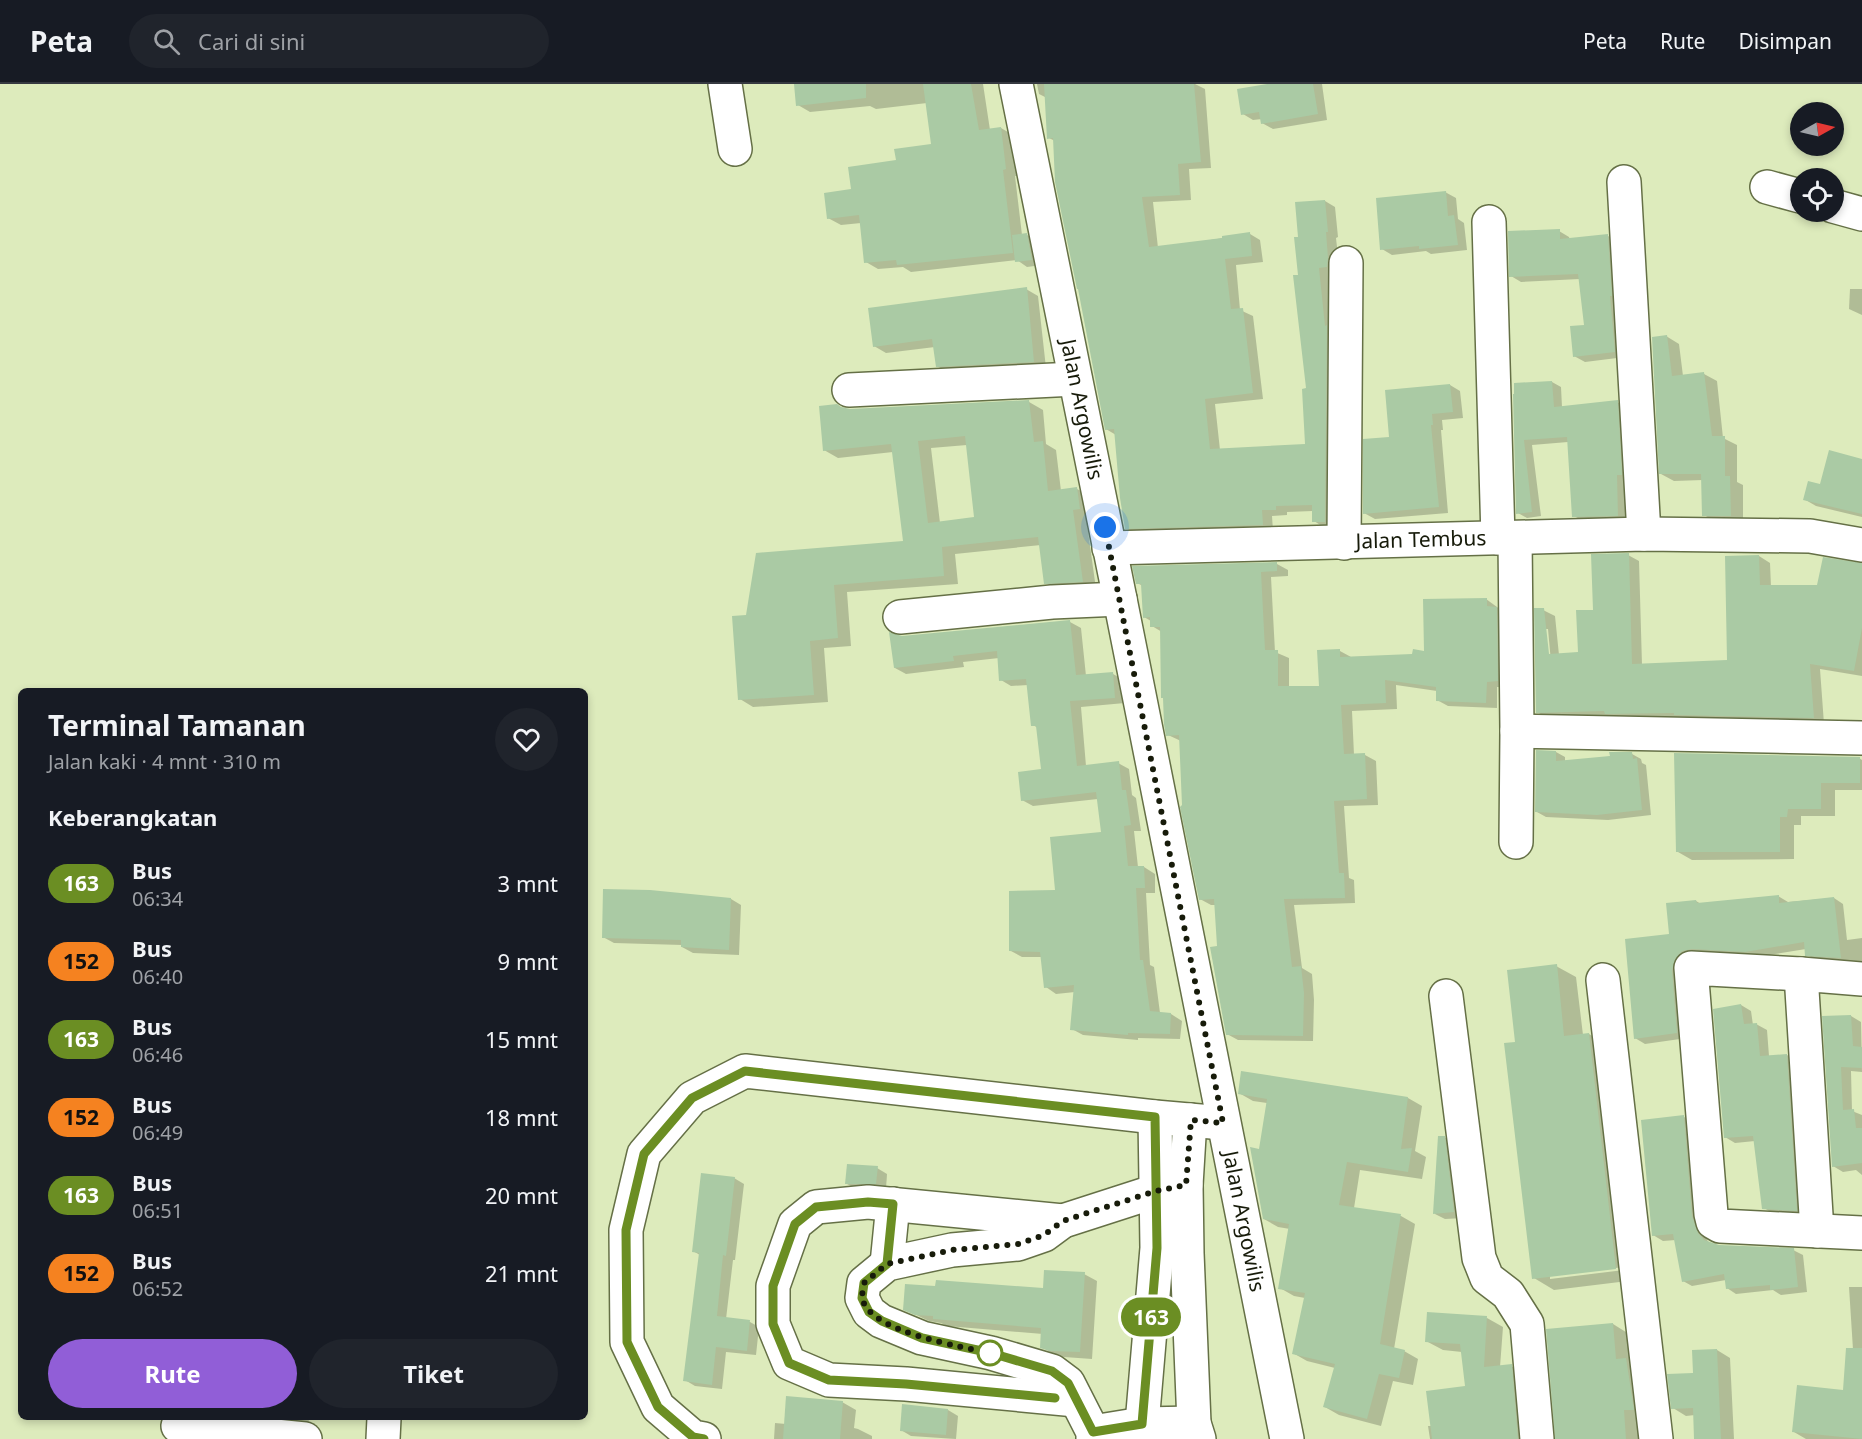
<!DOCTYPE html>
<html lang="id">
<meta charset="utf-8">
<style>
body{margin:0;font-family:"Noto Sans",sans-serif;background:#20242c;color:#f1f3f6;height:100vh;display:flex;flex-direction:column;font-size:22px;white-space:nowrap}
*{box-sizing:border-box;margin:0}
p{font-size:20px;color:#9ea1a6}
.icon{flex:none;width:33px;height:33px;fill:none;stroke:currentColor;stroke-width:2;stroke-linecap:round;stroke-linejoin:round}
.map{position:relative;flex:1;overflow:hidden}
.panel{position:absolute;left:18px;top:604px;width:570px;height:732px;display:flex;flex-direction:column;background:#171b24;border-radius:9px;box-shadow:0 3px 9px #0003}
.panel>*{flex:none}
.badge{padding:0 12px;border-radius:20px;font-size:21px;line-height:39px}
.needle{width:39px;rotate:82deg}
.fabs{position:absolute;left:1790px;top:18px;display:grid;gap:12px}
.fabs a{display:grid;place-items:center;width:54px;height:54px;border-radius:50%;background:#171b24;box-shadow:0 3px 9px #0003;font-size:30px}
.you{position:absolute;width:30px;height:30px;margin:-15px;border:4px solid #fff;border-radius:50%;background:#1a73e8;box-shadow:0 0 0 9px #1a73e833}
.map>.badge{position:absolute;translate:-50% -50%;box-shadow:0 0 0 3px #fff}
h2{padding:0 30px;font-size:22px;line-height:54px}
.round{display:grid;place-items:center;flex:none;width:63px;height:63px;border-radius:32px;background:#20242c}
.overview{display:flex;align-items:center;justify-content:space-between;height:102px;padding:0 30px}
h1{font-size:28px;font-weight:700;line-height:45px}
.action{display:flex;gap:12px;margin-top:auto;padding:12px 30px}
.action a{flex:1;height:69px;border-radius:36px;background:#915ed7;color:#fff;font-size:24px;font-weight:700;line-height:69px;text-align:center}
.action a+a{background:#20242c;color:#f1f3f6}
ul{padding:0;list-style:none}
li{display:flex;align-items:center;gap:18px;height:78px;padding:0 30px}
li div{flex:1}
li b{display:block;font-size:22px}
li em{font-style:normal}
li .badge{min-width:66px;font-weight:700;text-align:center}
header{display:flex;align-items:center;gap:36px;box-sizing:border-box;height:84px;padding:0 30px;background:#171b24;border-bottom:2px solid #363941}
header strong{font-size:28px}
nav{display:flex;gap:33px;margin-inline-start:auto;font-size:21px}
.search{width:420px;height:54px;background:#20242c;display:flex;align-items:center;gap:15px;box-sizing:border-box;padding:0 21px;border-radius:33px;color:#9ea1a6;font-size:22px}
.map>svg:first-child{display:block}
</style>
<header>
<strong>Peta</strong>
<div class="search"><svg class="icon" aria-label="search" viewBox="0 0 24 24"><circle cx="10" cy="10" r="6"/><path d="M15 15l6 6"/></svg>Cari di sini</div>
<nav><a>Peta</a><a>Rute</a><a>Disimpan</a></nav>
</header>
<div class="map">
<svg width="1862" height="1355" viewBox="0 0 1862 1355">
<rect width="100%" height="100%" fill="#ddebbc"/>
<g fill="#0003" fill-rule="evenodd">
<path d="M795,0H983L990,46L1001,44L1013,51L1018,92H1015L1022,151H1027L1037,157L1042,181L1027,183L1017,176L911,188L903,183L878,185L866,178L861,139L841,141L828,134L853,107L898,78L933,62L927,19L876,25L870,22L810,28L798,21Z"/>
<path d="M1037,0H1195L1205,5L1211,84L1189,85L1191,116L1153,118L1158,164L1250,150L1260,156L1263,178L1236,181L1240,226L1253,232L1263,315L1215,320L1220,366L1307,361L1308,306L1300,192L1299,154L1325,117L1335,123L1338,153L1336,154L1339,181L1338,188L1329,189L1335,248L1336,443L1325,444L1314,437L1313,427L1287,428V431L1272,432L1273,447L1137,450L1126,444L1116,351L1106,345L1055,57L1049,54L1047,14L1039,10Z"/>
<path d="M1277,0H1322L1327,36L1273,45L1262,39V35L1253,36L1243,30Z"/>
<path d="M1445,108L1456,114L1458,135L1464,139L1467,166L1431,170L1426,167L1392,171L1382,165Z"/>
<path d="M1559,147L1569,153L1570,156L1608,152L1618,158L1625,273L1585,278L1574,272L1585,242L1580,195L1521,198L1511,192Z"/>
<path d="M1026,205L1038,212L1046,284L949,289L937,282L935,263L886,269L874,262Z"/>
<path d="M1850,205H1862V231L1849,225Z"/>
<path d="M1666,252L1679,260L1683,292L1704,290L1717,297L1723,354L1737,361V398L1743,401V438H1716L1704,431L1703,396L1674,397L1661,390Z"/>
<path d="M1552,298L1561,303L1562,323L1617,318L1626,323L1627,436L1583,437L1574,432L1568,358L1532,361L1541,432L1527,434L1518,429L1515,301Z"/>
<path d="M1450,301L1460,307L1463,334L1442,336L1443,346H1441L1448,429L1375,435L1364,429Z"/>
<path d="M1029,318L1043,326L1046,360L1056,366L1061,407L1077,405L1091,413L1093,433H1086L1096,505L1060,507L1046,499L1041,461L955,470L958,500L847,508L851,562L824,564L828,618L753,623L740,615L748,532L904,458L893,368L838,374L824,366L850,326ZM967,361L975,435L940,439L931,364Z"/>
<path d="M1862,376V433L1816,422L1804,415L1821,402Z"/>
<path d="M1628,471L1639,477L1642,581L1728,577L1759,472L1770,479L1771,503L1818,502L1862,481V592L1820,585L1824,640L1617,636L1612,632L1548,634L1537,628L1543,526L1555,532L1559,571L1580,569L1594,528ZM1545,545H1548L1551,578H1548Z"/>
<path d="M1277,480L1288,486V492L1271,493L1275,568L1289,574V603H1320L1340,567L1351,573L1414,572L1425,569L1486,515L1508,531V603H1497V624L1448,622L1437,616V607L1396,601L1397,625L1352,627L1354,671H1365L1376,677L1378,721L1344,722L1349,794L1354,796L1355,819L1294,821L1302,884L1312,890L1314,916L1313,957L1238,956L1227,950L1216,821H1211L1200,815L1181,657L1168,651L1162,548L1152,542L1151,537L1144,533L1143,502L1137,499Z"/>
<path d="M1070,538L1081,544L1086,592L1113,590L1124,596L1125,619L1081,623L1086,682L1118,679L1129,685L1132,711L1136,714L1141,747H1134L1138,783H1144L1155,790V809H1146L1150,881L1154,883L1160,929L1171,930L1182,937L1180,955L1138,954V956L1083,951L1072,945L1075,908L1056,910L1046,903L1042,873H1022L1011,867L1103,749L1098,715L1033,722L1022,716L1042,686L1038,644L1033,641L1028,601L1011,602L1001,596L999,574L963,578L964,583L906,590L895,584L902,553Z"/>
<path d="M1556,668L1565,673V678L1632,670L1641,675L1642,679L1646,681L1651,731L1608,736L1546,733L1537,728Z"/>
<path d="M1859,674L1862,676V706H1835V732H1801V741H1794V775L1692,776L1678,768Z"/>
<path d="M650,808L731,815L741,821L739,871L693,869L682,863V861L614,859L603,853Z"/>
<path d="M1778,812L1788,818L1834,814L1843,820L1847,856L1862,854V880H1856L1850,876V878L1817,876L1807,871L1806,865L1756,873L1703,870L1687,954L1645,960L1635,954L1670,851L1696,817L1701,820Z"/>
<path d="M1556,882L1576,893L1583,951L1589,950L1609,962L1636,1196L1554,1206L1534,1194L1517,959ZM1624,1183V1186L1550,1195V1192Z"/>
<path d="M1741,921L1751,927L1753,941L1756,940L1767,946L1769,972L1787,971L1797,977L1807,1132L1774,1130L1764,1124L1755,1057L1735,1059L1725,1053Z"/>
<path d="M1851,932L1861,938L1862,988L1851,987L1852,1027L1862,1031V1091L1856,1086L1843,1088L1833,1082L1824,933Z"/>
<path d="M1239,1009L1408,1014L1422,1022L1415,1067L1426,1073L1422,1095L1360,1086L1354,1124L1401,1132L1415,1140L1394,1265L1404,1267L1418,1275L1413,1301L1393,1297L1381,1342L1339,1331L1325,1323L1335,1284L1307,1277L1293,1269L1305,1214L1294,1212L1280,1204L1290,1145L1278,1143L1264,1135L1260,1066L1267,1019L1253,1017Z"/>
<path d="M1684,1033L1693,1038L1701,1138L1707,1156L1710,1160L1719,1162L1793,1166L1803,1171L1807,1208L1781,1211L1773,1206L1736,1210L1727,1204L1726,1196L1692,1202L1683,1197L1676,1156L1663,1157L1653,1151Z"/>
<path d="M1444,1053L1455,1059L1464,1134L1445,1135L1435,1130Z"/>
<path d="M877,1084L887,1090L886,1105H857L847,1100Z"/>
<path d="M734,1094L744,1100L735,1176H733L726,1235L750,1238L759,1243L756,1271L726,1268L722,1305L695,1302L685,1296L700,1171L693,1167Z"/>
<path d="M1084,1190L1097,1197L1092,1275L1064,1273L1055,1271L1042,1263L1043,1250L947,1242L941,1239L929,1237L904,1225L937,1204L1045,1206Z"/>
<path d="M1849,1203H1862V1355H1806L1794,1348L1844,1308L1855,1297Z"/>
<path d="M1487,1234L1503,1243L1500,1283L1511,1282L1528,1291L1533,1355H1430L1428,1342H1432L1466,1304L1462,1268L1443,1266L1426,1257Z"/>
<path d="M1613,1240L1629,1250L1642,1355H1557Z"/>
<path d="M1717,1266L1730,1274L1734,1355H1696L1695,1331L1686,1332L1673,1324L1694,1291Z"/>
<path d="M842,1318L856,1326L854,1344L858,1345L872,1352V1355H774L775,1339L786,1340Z"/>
<path d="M948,1326L958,1332L956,1355L911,1352L901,1346Z"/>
<path d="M266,1334H309L308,1345L282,1343Z"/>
</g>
<g fill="#aacaa4" fill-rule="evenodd">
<path d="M794,0H866V14L796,22Z"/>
<path d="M923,0H971L979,46L1001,43L1006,85L1003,86L1013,169L897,181L896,176L864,179L859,131L827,135L824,109L851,105L848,83L896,76L894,65L931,60Z"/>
<path d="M1044,0H1194L1201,78L1178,80L1180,111L1142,113L1149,163L1222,154V152L1250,148L1252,172L1225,175L1231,225L1243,224L1253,309L1205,315L1210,365L1305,360L1302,305L1306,304L1293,191H1298L1294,153H1298L1295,118L1325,116L1328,148H1326L1328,174L1327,183L1319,184L1325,242L1327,241L1325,438H1312V421L1276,422V426H1262L1263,441L1125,445L1120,414L1114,345L1105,346L1078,205H1077L1055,98L1053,54L1047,55Z"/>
<path d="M1267,0H1313L1318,30L1261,40L1259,28L1241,31L1237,5Z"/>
<path d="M1446,107L1448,132L1454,131L1458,161L1419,165V162L1380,166L1376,114Z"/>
<path d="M1560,145V155L1608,150L1612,212H1610L1615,268L1573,273L1570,242L1584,241L1578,190L1509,193L1508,147Z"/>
<path d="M1027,149L1032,176L1015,178L1012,151Z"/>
<path d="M1027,203L1034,278L936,283L932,255L873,263L868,224Z"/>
<path d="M1667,251L1672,292L1704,288L1712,352H1725V392H1730L1731,432H1702L1701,390H1659L1652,253Z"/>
<path d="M1552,297L1554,323L1618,316L1622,391H1617L1618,432L1572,433L1567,353L1524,356L1532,428L1516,430L1513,310H1514V299Z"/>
<path d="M1450,300L1453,328L1432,330L1433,341H1431L1439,423L1363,430V355L1389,353L1385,306Z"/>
<path d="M1029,316L1034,358L1043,357L1048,407L1077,403L1080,425L1073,426L1083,498L1044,500L1038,453L942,463L944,492L834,501L838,554L810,557L814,611L738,616L732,532L746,531L756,469L903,457L891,360L823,367L819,322L837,320L841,323L850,325ZM965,352L974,433L928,439L918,357Z"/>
<path d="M1829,366L1862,375V430L1803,416L1808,397L1820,400Z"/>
<path d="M1629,469L1632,580L1727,576L1725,472L1759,471L1760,501H1817L1823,473L1862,479V544L1854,587L1810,580L1814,634L1674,631V629L1605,630L1604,627L1536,629L1534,524H1544L1549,570L1578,568L1576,526H1593L1591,470Z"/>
<path d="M1277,478V487L1261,488L1265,566H1278V602H1319L1317,566L1340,565V573L1412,570L1413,565L1424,567L1423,515L1487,514V522L1497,523L1498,597L1487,598L1486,619L1436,617V603L1385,596L1386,619L1341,621L1344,670L1365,669L1367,715L1334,717L1339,789H1344L1345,814L1284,815L1292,883L1301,882L1304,909L1303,952L1226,951L1210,863L1217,862L1214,815L1199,816L1180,723L1182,721L1179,651L1166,652L1164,640L1163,614H1161L1160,543H1150V533L1143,534L1141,500H1136L1132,482Z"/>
<path d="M1070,536L1076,591L1113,588L1115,614L1070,617L1077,682L1119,677L1122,706H1126L1131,741L1124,742L1128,782H1144L1145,804H1136L1140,876H1143L1150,927L1171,929L1170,950L1128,949V951L1070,946L1074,901L1044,904L1040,868L1009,867V807L1055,806L1050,753L1101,748L1096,708L1021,717L1018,688L1041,685L1036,642H1031L1026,595L999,597L997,567L953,572L954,577L894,584L889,548L902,552Z"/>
<path d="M1536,666L1556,667V677L1610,672L1609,668H1632L1633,675L1637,674L1642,726L1597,731L1535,728Z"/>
<path d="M1674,669L1860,673V699H1821V725H1788L1787,733H1780V768H1676Z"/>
<path d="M603,805L650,806L731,814L729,866L681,863V856L602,854Z"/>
<path d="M1779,811V819L1834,813L1841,874L1805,872L1804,858L1745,868L1692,865L1682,867L1675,875L1672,886L1677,949L1634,955L1625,855L1669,850L1666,819L1696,816L1697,819Z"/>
<path d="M1557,880L1564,952L1589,949L1616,1185L1532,1195L1504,959L1515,958L1507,886Z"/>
<path d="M1741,920L1744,940L1757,939L1760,972L1787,970L1797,1127L1762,1125L1753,1052L1724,1054L1713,925Z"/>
<path d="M1851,931L1853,962L1862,963V984L1841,983L1843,1026L1854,1025L1856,1044H1862V1079L1832,1083L1822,932Z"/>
<path d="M1241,987L1408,1013L1401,1065L1412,1064L1408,1088L1347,1078L1339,1121L1401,1130L1380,1260L1405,1266L1399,1294L1379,1290L1367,1335L1323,1323L1335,1280L1292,1270L1305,1209L1278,1205L1289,1140L1263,1135L1250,1063L1259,1065L1267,1015L1238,1010Z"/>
<path d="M1684,1031L1692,1132L1698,1149L1704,1156L1719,1161L1794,1164L1798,1203L1770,1206V1201L1726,1205L1724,1190L1682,1198L1673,1150L1652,1152L1641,1036Z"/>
<path d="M1438,1052H1445L1454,1128L1433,1130Z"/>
<path d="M847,1080L878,1082L876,1100H845Z"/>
<path d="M701,1089L735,1093L726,1172L723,1171L717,1232L750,1236L747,1267L716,1263L712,1301L683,1297L699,1169L692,1168Z"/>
<path d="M1044,1186L1085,1188L1080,1268L1050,1267L1040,1264L1041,1244L933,1235V1232L915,1231L903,1226L905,1200L935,1202L936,1196L1043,1204Z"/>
<path d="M1427,1228L1487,1232L1484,1283L1512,1280L1518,1355H1432L1426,1307L1465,1302L1460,1260L1425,1258Z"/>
<path d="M1613,1239L1616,1275L1626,1274L1634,1326H1624L1626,1355H1555L1546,1245Z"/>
<path d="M1846,1264H1862V1355L1792,1348L1797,1301L1843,1306Z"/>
<path d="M1717,1265L1721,1355H1694L1693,1324L1671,1325L1667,1290L1693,1289L1692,1266Z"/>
<path d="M786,1312L843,1317L840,1355H783Z"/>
<path d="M902,1320L948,1325L946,1351L900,1347Z"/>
</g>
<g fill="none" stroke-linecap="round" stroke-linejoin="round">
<g stroke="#657046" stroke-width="36">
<g id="minor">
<path d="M725,0L735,65"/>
<path id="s1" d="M1016,0L1120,515L1287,1355"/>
<path d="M1624,98L1644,450"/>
<path d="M1767,103L1800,112"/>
<path d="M1833,122L1862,130"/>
<path d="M1489,138L1498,454"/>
<path d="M849,306L1075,295"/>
<path d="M1515,454L1517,647L1516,758"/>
<path d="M1344,459L1346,179"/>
<path id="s2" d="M1109,464L1644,450L1810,452L1862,461"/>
<path d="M900,533L1052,518L1120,515"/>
<path d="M1517,647L1862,654"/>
<path d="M1801,890L1691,884L1711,1130L1713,1138L1720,1142L1862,1149"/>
<path d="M1603,896L1656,1355"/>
<path d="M1446,912L1479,1174L1487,1194L1508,1210L1527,1240L1537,1355"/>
<path d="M1190,1036L1186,1101L1187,1169L1194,1339L1199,1355"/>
<path d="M1063,1137L868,1118L816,1123L795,1140L773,1202V1240L789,1279L829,1296L906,1300L1076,1316"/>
<path d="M1817,1147L1801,890L1862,895"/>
<path d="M887,1180L893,1120"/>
<path d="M178,1342L305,1355"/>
<path d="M1093,1348L1142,1340L1194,1339"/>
<path d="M383,1355L384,1334"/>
<path d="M704,1355L693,1353L658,1323L627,1258L626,1146L644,1070L692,1014L745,987L1155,1033L1223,1039"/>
<path d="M1093,1355V1348L1068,1299L1052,1287L991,1269L922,1254L881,1237L869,1228L862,1214L864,1199L887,1180L952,1166L1018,1160L1044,1151L1063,1137L1156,1107L1186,1101"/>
<path d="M1146,1355L1142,1340L1157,1164L1155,1033"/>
</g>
</g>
<use href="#minor" stroke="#fff" stroke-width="33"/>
</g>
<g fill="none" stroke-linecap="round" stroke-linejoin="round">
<g stroke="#fff" stroke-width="14">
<path id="line" d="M704,1355L693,1353L658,1323L627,1258L626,1146L644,1070L692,1014L745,987L1155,1033L1157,1164L1142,1340L1093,1348L1068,1299L1052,1287L991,1269L922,1254L882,1237L869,1228L862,1214L864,1199L887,1180L893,1120L868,1118L816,1123L795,1140L773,1202V1240L789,1279L829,1296L906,1300L1055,1314"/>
</g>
<use href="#line" stroke="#6b8e23" stroke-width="9"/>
<path stroke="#171b0a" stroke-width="6" stroke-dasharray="0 10.8" d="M990,1269H991C963,1263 867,1248 862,1213C862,1209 864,1203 864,1199L887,1180L952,1166L1018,1160L1044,1151L1063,1137L1078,1132L1156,1107L1186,1101L1191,1036L1223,1039L1105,443"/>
</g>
<circle fill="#fff" stroke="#6b8e23" stroke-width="3" cx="990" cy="1269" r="12"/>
<g text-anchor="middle" stroke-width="4.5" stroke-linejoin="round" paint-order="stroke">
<g font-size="21" fill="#171b0a" stroke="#eaf8c9">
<text dy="7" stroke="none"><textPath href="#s1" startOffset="332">Jalan Argowilis</textPath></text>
<text dy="7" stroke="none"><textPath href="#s2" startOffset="312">Jalan Tembus</textPath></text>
<text dy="7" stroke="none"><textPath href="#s1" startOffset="1160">Jalan Argowilis</textPath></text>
</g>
</g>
</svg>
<div class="fabs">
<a><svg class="needle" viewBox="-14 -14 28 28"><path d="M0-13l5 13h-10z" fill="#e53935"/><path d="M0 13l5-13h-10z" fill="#9ea1a6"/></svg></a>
<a><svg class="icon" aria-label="locate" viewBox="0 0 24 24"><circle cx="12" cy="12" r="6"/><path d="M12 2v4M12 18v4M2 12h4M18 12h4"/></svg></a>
</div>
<div class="you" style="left:1105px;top:443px"></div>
<b class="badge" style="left:1151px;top:1233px;background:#6b8e23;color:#fff">163</b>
<section class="panel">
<div class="overview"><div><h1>Terminal Tamanan</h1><p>Jalan kaki · 4 mnt · 310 m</p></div><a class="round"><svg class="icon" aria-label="heart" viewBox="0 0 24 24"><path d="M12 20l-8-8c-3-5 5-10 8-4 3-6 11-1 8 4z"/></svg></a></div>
<h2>Keberangkatan</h2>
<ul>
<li><span class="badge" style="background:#6b8e23;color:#fff">163</span><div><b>Bus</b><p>06:34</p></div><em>3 mnt</em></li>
<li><span class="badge" style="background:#f58220;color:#111">152</span><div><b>Bus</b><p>06:40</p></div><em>9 mnt</em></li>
<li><span class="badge" style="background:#6b8e23;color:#fff">163</span><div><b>Bus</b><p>06:46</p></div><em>15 mnt</em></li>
<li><span class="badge" style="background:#f58220;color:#111">152</span><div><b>Bus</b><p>06:49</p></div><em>18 mnt</em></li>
<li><span class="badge" style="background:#6b8e23;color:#fff">163</span><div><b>Bus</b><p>06:51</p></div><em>20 mnt</em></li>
<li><span class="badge" style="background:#f58220;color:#111">152</span><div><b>Bus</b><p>06:52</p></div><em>21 mnt</em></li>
</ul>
<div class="action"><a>Rute</a><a>Tiket</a></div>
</section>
</div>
